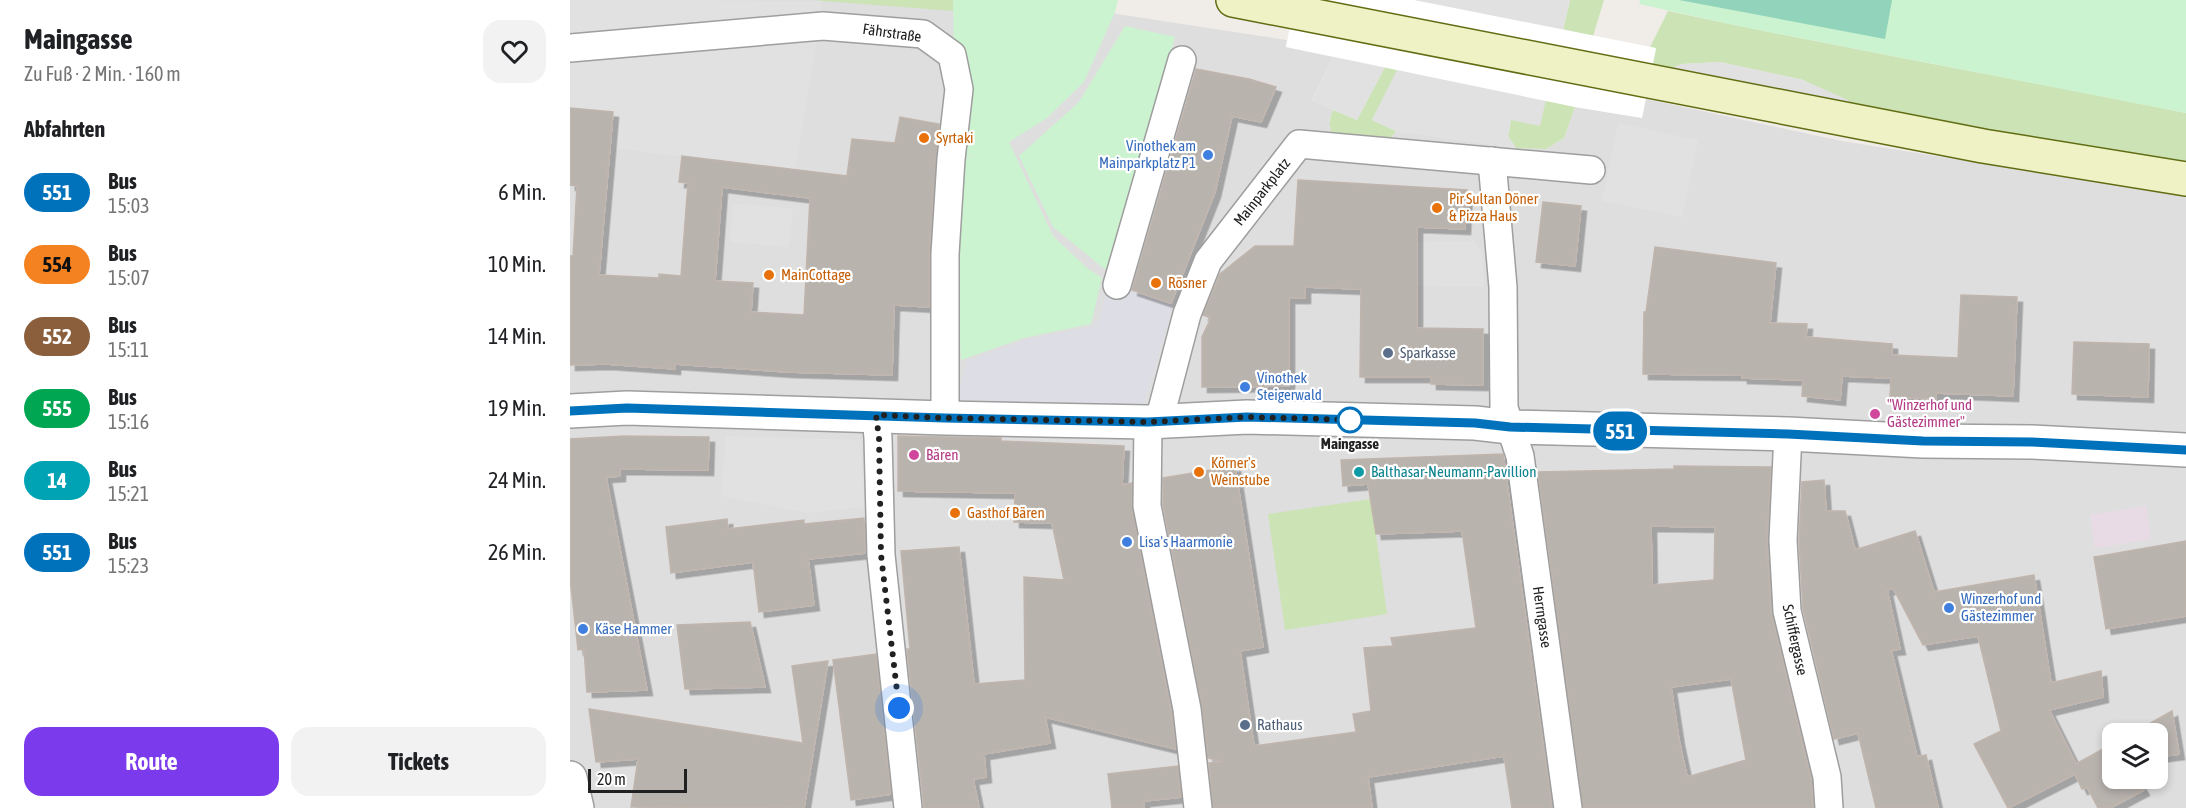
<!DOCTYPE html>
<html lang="de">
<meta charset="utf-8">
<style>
body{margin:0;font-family:"Asap Condensed",sans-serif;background:#f2f2f2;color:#202124;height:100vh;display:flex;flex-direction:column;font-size:22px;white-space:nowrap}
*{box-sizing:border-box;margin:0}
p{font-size:20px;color:#757577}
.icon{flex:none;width:33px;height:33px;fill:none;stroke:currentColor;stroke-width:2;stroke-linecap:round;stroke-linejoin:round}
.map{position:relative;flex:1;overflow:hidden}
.sheet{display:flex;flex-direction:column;background:#fff;width:570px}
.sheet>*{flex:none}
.badge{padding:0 12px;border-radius:20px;font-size:21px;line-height:39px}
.fabs{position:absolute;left:1532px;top:723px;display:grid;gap:12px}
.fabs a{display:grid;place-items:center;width:66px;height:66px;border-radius:12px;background:#fff;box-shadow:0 3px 9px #0003;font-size:30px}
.scale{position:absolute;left:18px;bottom:15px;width:99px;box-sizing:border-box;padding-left:6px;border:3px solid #212121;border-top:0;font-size:16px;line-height:21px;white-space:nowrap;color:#212121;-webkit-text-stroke:4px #fff;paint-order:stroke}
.you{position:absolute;width:30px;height:30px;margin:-15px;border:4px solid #fff;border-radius:50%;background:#1a73e8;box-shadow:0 0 0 9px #1a73e833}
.map>.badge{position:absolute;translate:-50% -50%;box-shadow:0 0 0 3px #fff}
h2{padding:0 24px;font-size:22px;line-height:54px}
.round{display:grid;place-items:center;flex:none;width:63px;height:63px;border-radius:18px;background:#f2f2f2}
.head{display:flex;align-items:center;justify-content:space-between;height:102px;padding:0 24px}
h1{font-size:28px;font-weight:700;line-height:45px}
.button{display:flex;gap:12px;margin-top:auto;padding:12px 24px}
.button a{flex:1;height:69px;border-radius:18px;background:#7c3aed;color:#fff;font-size:24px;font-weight:700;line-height:69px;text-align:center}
.button a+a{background:#f2f2f2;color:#202124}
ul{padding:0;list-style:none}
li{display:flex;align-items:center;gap:18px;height:72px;padding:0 24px}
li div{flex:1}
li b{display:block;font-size:22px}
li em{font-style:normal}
li .badge{min-width:66px;font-weight:700;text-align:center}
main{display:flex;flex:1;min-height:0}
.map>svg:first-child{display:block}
</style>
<main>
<section class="sheet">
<div class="head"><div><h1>Maingasse</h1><p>Zu Fuß · 2 Min. · 160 m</p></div><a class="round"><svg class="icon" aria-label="heart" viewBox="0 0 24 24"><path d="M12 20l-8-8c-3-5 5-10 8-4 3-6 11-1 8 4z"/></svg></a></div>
<h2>Abfahrten</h2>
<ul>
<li><span class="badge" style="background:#0072bc;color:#fff">551</span><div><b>Bus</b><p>15:03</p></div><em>6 Min.</em></li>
<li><span class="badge" style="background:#f58220;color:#111">554</span><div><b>Bus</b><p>15:07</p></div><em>10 Min.</em></li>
<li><span class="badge" style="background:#8b5e3c;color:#fff">552</span><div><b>Bus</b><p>15:11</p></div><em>14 Min.</em></li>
<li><span class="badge" style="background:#00a651;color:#fff">555</span><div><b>Bus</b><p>15:16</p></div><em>19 Min.</em></li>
<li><span class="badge" style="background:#00a3b4;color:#fff">14</span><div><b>Bus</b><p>15:21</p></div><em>24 Min.</em></li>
<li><span class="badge" style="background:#0072bc;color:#fff">551</span><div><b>Bus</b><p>15:23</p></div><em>26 Min.</em></li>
</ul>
<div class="button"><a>Route</a><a>Tickets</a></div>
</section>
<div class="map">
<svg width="1616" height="808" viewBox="0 0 1616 808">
<defs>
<filter id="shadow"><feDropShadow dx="5.5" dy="5.5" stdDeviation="0" flood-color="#0004"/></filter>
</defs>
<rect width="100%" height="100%" fill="#f0ede8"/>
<path fill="#dfdede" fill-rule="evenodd" d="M0,0H456L717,40L716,47L763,57L742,100L763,110L759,121L818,143L826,131L946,148L976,149L994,138L1005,107L1072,118L1076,99L1272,141L1616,196V808H0ZM1542,734H1587V778H1542Z"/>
<path fill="#e8dbe5" d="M1576,506L1581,539L1525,548L1520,515Z"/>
<g fill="#cbe3b5">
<path d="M246,0H384V11L253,1Z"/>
<path d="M1000,0H1034L1023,36L993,30Z"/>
<path d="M1098,11C1270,48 1444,78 1616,113V165L1526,151L1287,107L1233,80L1150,62L1112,64L1102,68L1083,64L1086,49L1080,47Z"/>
<path d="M815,67L828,70L802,120L826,131L817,143L769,141C758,130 758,123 763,110L787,120Z"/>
<path d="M976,100L1005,107L994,138L976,149L946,148L938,136L941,120Z"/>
<path d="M801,499L817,614L715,630L698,514Z"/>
</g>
<g fill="#ccf3d0">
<path d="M383,0H548L545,12L514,82L477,118L439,142L483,236L517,268L532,278L521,324L454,338L391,360L385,253L387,163L405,155L386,161Z"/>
<path d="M1070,0H1616V113L1178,28L1069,4Z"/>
<path d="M555,26L605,37L537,271L483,227L449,156L509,102Z"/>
</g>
<path fill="#91d4bb" d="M1109,0H1322L1315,39Z"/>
<g fill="#e1e1e1">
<path d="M0,0L253,1L225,170L40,148L44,112L0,108Z"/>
<path d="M756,0H1000L993,29L1023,36L976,100L970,126L941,120L938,136L946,148L826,131L802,120L827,70L815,67L787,120L742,101L763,57L738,51Z"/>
<path d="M1150,62L1233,80L1276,99L1287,107L1102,68L1112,64Z"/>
<path d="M1048,123L1128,140L1112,217L1032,201Z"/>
<path d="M163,203L223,209L219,247L160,242Z"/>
<path d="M904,241L912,254L914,287L847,286V242Z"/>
<path d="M156,436L290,440L295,507L238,513L151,496Z"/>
</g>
<path fill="#dddde5" d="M540,281L603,305L572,411L388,401L396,361L455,340L527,326Z"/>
<path fill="#fff" d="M725,0H844L1086,48L1072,118L1005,107L716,47Z"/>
<g fill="#b9b3ae" stroke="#c0b5ad" stroke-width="1.5" fill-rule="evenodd" filter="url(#shadow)">
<path d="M626,69L679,79L706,87L691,122L662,116L645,192L601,303L562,290Z"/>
<path d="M0,108L43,112L29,275L89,278V274L111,276L118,183L109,182L112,156L277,176L282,139L325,143L330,117L369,124L359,253V307L324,305L322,375L218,372L105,364V369L36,364L0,365V256H3L7,186L0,185ZM152,187L240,198L234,315L181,312L183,283L145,281Z"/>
<path d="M728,180L897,190L895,229L847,227V328L913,329V385L861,384V377H790L791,289L735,287V298H719V386L632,387V337L641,318L633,315L650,274L685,246H724Z"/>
<path d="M973,202L1011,206L1005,266L966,262Z"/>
<path d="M1085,247L1206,263L1200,323L1237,324L1236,337L1322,344V355L1388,358L1391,295L1447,297L1443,396L1366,393V399L1320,397L1321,378L1272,376L1270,400L1232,396L1233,380L1172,378V375L1073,374L1074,312H1076Z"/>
<path d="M1504,342L1579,344L1578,397L1502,394Z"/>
<path d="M53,436L139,437L138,470L50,469V476L36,477L77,690L17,692L14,649L8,650L0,578V439Z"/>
<path d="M328,436L431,438V441L554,446L552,485L562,483V509L601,711L606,749L475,717L480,743L414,754L416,777L403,779L409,808H354L337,649H340L331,551L389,547L404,684L455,680L454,577L494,580L482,523L444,522L445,493L328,491Z"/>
<path d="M933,454L982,808H942L934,756L798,777L802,808H643L639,763L654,762L638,758L632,706L593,505V478L665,466L693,647L670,651L684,746L786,732L783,714L801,711L794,648L823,646L821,638L906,628L892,531L806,534L798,484L773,486L771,460Z"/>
<path d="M1104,466L1201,467L1197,541L1201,612L1241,779L1243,808H1013L968,472L1104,469ZM1081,526L1145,527L1144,580L1082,585ZM1161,679L1176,760L1117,777L1109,740L1101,687Z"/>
<path d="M1254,480L1256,511H1275L1285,550L1345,531L1364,592L1464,575L1481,683L1531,671L1533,697L1479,710L1506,764L1542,744V778H1567L1574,790L1540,808H1528L1517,787L1512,789L1505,774L1438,808L1404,744L1431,731L1408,636L1353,645L1323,588L1317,590L1330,649L1321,650L1347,757L1356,755L1368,808H1306L1288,733L1264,739L1233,609L1229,540L1232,482Z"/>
<path d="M294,518L295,553L238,559L244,605L189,612L183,562L101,573L96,527L157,519L158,529L234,520V524Z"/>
<path d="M1616,541V616L1536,629L1524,557Z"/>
<path d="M180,622L195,687L115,689L107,625Z"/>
<path d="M306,654L321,794L281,800L263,660Z"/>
<path d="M258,661L234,808L61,807L68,759L26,762L19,709L233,743L222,666Z"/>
<path d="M1602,711L1609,754L1587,757V734H1561Z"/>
<path d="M608,766L611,797L574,801V808H542L538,774Z"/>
</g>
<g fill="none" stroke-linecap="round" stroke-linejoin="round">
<g stroke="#9e9e9e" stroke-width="30">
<g id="minor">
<path d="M0,48L253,26L353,34L382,55L389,89L381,159L375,254V418"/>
<path d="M922,161L933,287L934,408L950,456L998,808"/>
<path d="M547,285L612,60"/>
<path d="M306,415L308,438L311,555L338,808"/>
<path d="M589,421L617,314L638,261L729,144L1021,170"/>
<path d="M578,422L577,506L617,709L628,808"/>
<path d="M1218,434L1213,540L1217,611L1257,777L1259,808"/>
</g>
</g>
<g stroke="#9e9e9e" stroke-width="36">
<g id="tertiary">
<path d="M0,411L57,408L375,418L578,422L677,417L905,423L940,427L1218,434L1353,441L1462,442L1616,450"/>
<path d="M0,778L7,808"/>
</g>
</g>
<g stroke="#616c13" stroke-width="36">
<path id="secondary" d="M663,0L1413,146L1616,179"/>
</g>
<use href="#minor" stroke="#fff" stroke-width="27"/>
<use href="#tertiary" stroke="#fff" stroke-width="33"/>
<use href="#secondary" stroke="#eff2c4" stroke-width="33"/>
</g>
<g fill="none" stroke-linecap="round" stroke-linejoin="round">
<g stroke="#fff" stroke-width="14">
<path id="line" d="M0,411L57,408L375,418L578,422L677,417L905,423L940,427L1218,434L1353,441L1462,442L1616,450"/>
</g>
<use href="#line" stroke="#0072bc" stroke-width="9"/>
<path stroke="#212121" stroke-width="6" stroke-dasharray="0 10.8" d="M329,708L311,555L309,438L306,415L375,418L578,422L677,417L789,420H780"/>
</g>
<g fill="#e8710a" stroke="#fff" stroke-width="2">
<circle cx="354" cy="138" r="6"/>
<circle cx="867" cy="208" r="6"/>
<circle cx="199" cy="275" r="6"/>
<circle cx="586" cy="283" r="6"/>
<circle cx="629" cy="472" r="6"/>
<circle cx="385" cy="513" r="6"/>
</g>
<g fill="#3f7fe0" stroke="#fff" stroke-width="2">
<circle cx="638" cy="155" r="6"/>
<circle cx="675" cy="387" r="6"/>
<circle cx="557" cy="542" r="6"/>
<circle cx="1379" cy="608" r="6"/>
<circle cx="13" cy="629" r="6"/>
</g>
<g fill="#5c6f8a" stroke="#fff" stroke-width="2">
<circle cx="818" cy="353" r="6"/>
<circle cx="675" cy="725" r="6"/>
</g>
<g fill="#d1479c" stroke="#fff" stroke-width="2">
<circle cx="1305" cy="414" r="6"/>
<circle cx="344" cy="455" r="6"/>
</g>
<circle fill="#fff" stroke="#0072bc" stroke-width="3" cx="780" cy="420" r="12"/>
<circle fill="#0f9aa8" stroke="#fff" stroke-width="2" cx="789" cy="472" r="6"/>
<g text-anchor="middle" stroke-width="4.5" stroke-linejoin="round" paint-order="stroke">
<g font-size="15" fill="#212121" stroke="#fff">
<text transform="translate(322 33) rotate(8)" y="5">Fährstraße</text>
<text transform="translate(692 192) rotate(-52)" y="5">Mainparkplatz</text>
<text transform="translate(972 617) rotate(82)" y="5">Herrngasse</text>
<text transform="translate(1225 640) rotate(78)" y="5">Schiffergasse</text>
</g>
<g font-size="15" fill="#c56008" stroke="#fff" text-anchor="start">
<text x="366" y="143">Syrtaki</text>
<text x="879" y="204">Pir Sultan Döner<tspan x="879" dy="17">&amp; Pizza Haus</tspan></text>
<text x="211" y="280">MainCottage</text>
<text x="598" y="288">Rösner</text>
<text x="641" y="468">Körner's<tspan x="641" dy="17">Weinstube</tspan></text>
<text x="397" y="518">Gasthof Bären</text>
</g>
<g font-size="15" fill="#366cbe" stroke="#fff" text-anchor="start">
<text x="626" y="151" text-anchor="end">Vinothek am<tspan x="626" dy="17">Mainparkplatz P1</tspan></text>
<text x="687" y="383">Vinothek<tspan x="687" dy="17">Steigerwald</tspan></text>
<text x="569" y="547">Lisa's Haarmonie</text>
<text x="1391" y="604">Winzerhof und<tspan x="1391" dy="17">Gästezimmer</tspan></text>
<text x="25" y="634">Käse Hammer</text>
</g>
<g font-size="15" fill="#4e5e75" stroke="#fff" text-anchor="start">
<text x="830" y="358">Sparkasse</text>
<text x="687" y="730">Rathaus</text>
</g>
<g font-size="15" fill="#b23c85" stroke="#fff" text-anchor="start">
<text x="1317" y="410">"Winzerhof und<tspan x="1317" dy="17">Gästezimmer"</tspan></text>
<text x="356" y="460">Bären</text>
</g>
<g font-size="15" font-weight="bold" fill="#212121" stroke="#fff">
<text x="780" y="449">Maingasse</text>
</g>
<g font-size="15" fill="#0d838f" stroke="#fff" text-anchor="start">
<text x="801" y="477">Balthasar-Neumann-Pavillion</text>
</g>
</g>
</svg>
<div class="fabs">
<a><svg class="icon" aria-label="layers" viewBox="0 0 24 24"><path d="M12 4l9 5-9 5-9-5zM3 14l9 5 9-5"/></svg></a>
</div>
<div class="scale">20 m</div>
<div class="you" style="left:329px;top:708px"></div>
<b class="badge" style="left:1050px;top:431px;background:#0072bc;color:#fff">551</b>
</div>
</main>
